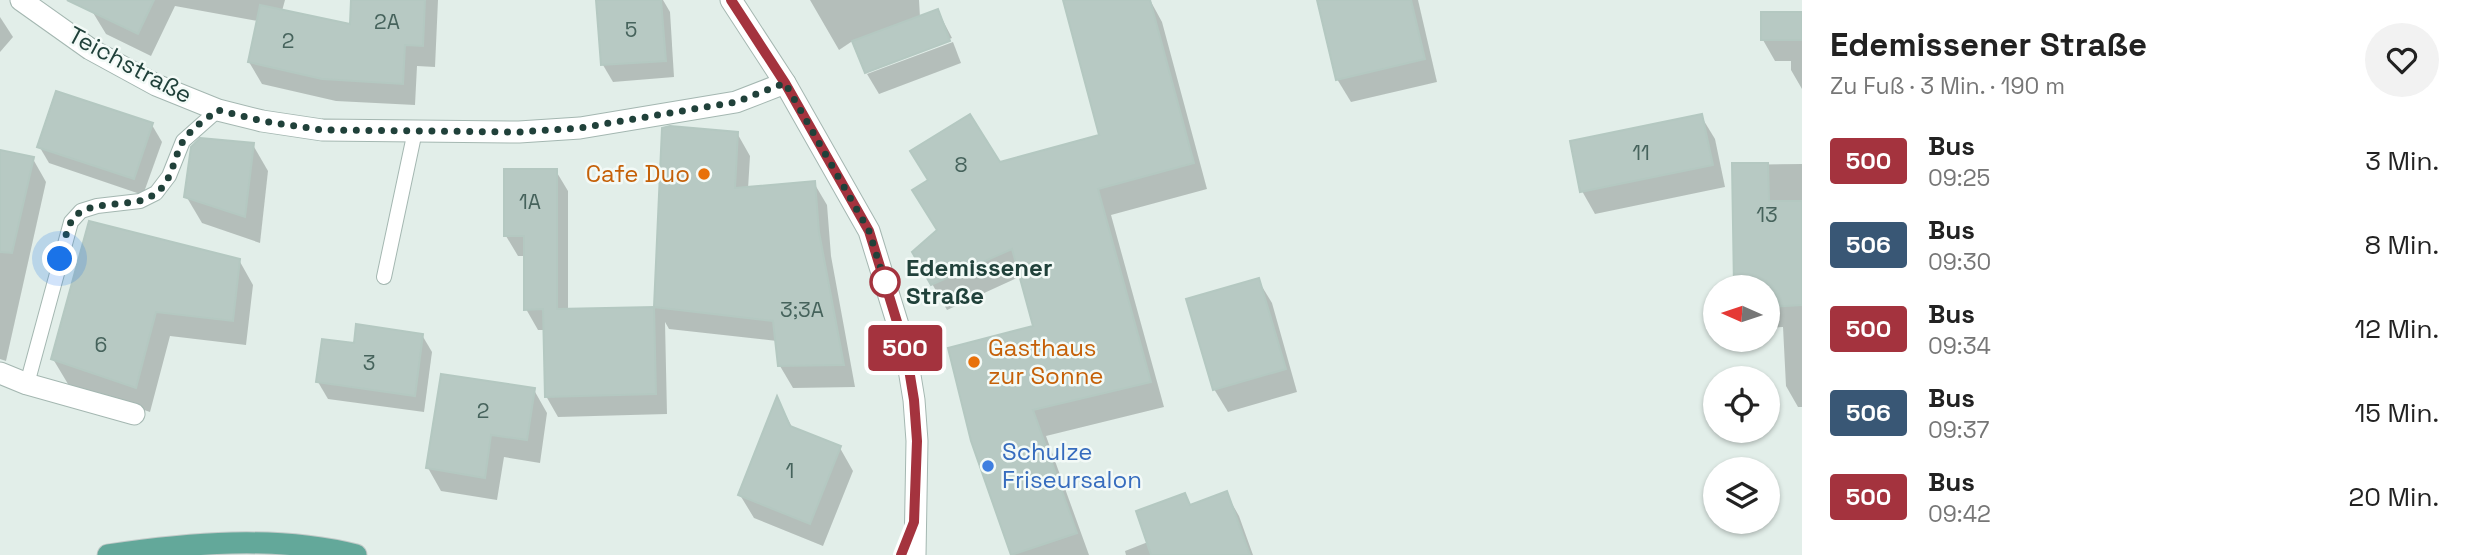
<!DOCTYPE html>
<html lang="de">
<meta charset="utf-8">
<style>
body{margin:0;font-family:"Space Grotesk",sans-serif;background:#f2f2f2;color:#222;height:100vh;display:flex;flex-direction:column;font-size:26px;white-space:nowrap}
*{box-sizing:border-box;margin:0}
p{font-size:23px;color:#767676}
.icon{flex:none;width:38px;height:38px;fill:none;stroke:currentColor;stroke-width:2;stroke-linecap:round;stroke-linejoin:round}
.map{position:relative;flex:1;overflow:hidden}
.details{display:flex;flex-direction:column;background:#fff;width:665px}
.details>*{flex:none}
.badge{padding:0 14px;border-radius:5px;font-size:24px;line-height:46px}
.needle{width:46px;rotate:273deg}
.fabs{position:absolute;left:1703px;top:275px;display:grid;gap:14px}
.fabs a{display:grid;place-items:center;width:77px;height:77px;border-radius:50%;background:#fff;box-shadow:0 2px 5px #0004;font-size:35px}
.you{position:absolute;width:35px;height:35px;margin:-18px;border:5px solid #fff;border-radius:50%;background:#1a73e8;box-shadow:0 0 0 10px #1a73e833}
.map>.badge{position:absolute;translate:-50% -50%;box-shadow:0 0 0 4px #fff}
.round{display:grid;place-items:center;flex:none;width:74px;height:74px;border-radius:37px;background:#f2f2f2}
.head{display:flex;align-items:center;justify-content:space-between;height:119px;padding:0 28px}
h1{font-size:33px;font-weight:700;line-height:52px}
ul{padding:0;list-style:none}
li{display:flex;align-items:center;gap:21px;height:84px;padding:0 28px}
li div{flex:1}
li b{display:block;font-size:26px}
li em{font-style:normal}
li .badge{min-width:77px;font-weight:700;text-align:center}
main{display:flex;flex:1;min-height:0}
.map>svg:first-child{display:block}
</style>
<main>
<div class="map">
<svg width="1802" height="555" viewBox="0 0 1802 555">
<rect width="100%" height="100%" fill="#e2eee9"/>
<g fill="#0003">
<path d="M98,0H285L282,11L351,26L353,0H438L435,67L417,66L415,105L336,101L262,84L249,62L258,21L175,6L151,56L106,34L92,11Z"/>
<path d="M598,0H663L670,12L674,77L613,82L603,65Z"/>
<path d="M810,0H919L920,17L938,11L952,38L867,71V74L854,40L839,50Z"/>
<path d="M1065,0H1150L1162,22L1207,189L1111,215L1164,407L1046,436L1089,555H1013L973,441L1035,327L1021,276L947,310L914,252L939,231L999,164L1101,137Z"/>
<path d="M1319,0H1418L1437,82L1351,102L1337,79Z"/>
<path d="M1802,14V89L1791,70V61H1775L1763,40Z"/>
<path d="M0,17L13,37L0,52Z"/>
<path d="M953,42L961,63L879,94L867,74Z"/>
<path d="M1701,116L1715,139L1725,187L1595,214L1582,191Z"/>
<path d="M152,125L162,142L143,195L49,163L39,146Z"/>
<path d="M664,129L737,133L750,156L748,189L814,183L827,205L831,256L855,387L793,388L780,366L777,341L669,329L665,322L667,414L558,417L546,396L545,330H538L526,309V256H518L506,236L556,171L568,191V311L656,308Z"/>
<path d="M253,145L268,171L260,243L202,223L186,196Z"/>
<path d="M0,152L33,159L46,182L6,361L0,359Z"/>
<path d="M1802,164V410V407H1798L1786,386L1783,327L1768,328V287H1737L1733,165Z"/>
<path d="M239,260L253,285L246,345L170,336L150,412L68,384L53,359Z"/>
<path d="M1258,280L1272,303L1297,392L1228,412L1214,389Z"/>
<path d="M422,335L432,352L424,412L328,399L318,382L356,345Z"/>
<path d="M534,390L547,413L540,463L504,457L497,500L441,491L428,468Z"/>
<path d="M778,400L793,429L840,448L853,471L823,546L754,518L740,495Z"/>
<path d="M1226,493L1239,516L1253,555H1126L1125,551L1148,542L1185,495L1191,506Z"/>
</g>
<g fill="#b7c9c3" stroke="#b4c8c1" stroke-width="2">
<path d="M67,0H154L138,34Z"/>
<path d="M351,0H425L423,46L405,45L403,84L322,79L248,62L260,5L350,24Z"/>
<path d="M596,0H661L666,61L601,65Z"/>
<path d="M1063,0H1150L1194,163L1098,189L1151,382L1033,410L1077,533L1011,555L971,441L948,348L1033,326L1012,249L931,285L912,252L937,230L912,190L928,180L910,151L970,114L1000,162L1099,135Z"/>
<path d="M1317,0H1411L1425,59L1336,80Z"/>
<path d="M938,9L950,41L865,73L852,41Z"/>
<rect x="1761" y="12" width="41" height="28"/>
<path d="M56,91L153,123L134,179L37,147Z"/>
<path d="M1702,114L1713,165L1580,192L1570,141Z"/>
<path d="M670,126L738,132L735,188L815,181L819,232L844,365L778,366L773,321L654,307L662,128Z"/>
<path d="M200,138L254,143L245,217L184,197L191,147Z"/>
<path d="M0,150L34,157L12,253L0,252Z"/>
<path d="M1732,163H1768L1769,201H1802V305L1768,307V287H1734Z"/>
<path d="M504,169H557V309L654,307L656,394L545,397L543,309L524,310V236H504Z"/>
<path d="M89,221L240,259L233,321L156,312L136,388L51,359Z"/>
<path d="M1259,278L1286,369L1213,390L1186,299Z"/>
<path d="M356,324L423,334L415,396L316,382L322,339L354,343Z"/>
<path d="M441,374L535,388L527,440L491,435L485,478L426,468Z"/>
<path d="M777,396L790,426L841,446L810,524L738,495Z"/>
<path d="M1227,491L1250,555H1151L1136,511L1185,493L1190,505Z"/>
</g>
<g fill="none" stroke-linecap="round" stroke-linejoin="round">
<g stroke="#a4b7b1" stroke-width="16">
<g id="service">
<path d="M384,277L415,131"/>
<path d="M27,384L71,222L81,211L97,206L140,201L156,193L169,176L183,141L218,110"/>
</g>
</g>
<g stroke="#a4b7b1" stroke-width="23">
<g id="minor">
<path d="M21,0L90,49L156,85L218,110L262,121L322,130L519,132L580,128L736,102L785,83"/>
<path d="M731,0L785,83L869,231L906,351L914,400L917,441L915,555"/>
<path d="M0,373L27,384L134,414"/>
</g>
</g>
<g stroke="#c1cac8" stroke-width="23">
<path id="primary" d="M108,555C188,543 276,535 356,555"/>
</g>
<use href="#service" stroke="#fff" stroke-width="14"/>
<use href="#minor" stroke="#fff" stroke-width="21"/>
<use href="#primary" stroke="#63a89a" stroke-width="21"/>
</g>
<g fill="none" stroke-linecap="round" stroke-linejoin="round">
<g stroke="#fff" stroke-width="16">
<path id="line" d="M731,0L785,83L869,231L906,351L914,400L917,441L914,522L901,555"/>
</g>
<use href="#line" stroke="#a4333e" stroke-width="10"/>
<path stroke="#20413a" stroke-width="7" stroke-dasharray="0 12.6" d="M60,259C64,247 65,233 71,222C85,196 132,211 155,194C172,182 173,160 182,143C190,129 206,119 218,110L262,121L322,130L519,132L580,128L736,102L785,83L869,231L885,282"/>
</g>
<g fill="#e8710a" stroke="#f3faf7" stroke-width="2.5">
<circle cx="704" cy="174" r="7"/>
<circle cx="974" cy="362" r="7"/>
</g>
<circle fill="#fff" stroke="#a4333e" stroke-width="3.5" cx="885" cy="282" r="14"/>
<circle fill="#3f7fe0" stroke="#f3faf7" stroke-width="2.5" cx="988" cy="466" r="7"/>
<g text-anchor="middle" stroke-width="5" stroke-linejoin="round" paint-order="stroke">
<g font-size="21" fill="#46635c">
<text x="387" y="29">2A</text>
<text x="631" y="37">5</text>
<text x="288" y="48">2</text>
<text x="1641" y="160">11</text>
<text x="961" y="172">8</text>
<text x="530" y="209">1A</text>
<text x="1767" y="222">13</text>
<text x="802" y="317">3;3A</text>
<text x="101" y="352">6</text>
<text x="369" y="370">3</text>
<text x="483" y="418">2</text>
<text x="790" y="478">1</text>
</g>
<g font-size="24" fill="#20413a" stroke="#f3faf7">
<text transform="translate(130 65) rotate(28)" y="8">Teichstraße</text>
</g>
<g font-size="24" fill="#c56008" stroke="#f3faf7" text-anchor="end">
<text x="690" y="182">Cafe Duo</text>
<text x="988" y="356" text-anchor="start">Gasthaus<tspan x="988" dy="28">zur Sonne</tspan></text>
</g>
<g font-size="24" font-weight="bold" fill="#20413a" stroke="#f3faf7" text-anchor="start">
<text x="906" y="276">Edemissener<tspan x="906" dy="28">Straße</tspan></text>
</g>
<g font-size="24" fill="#366cbe" stroke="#f3faf7" text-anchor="start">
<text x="1002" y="460">Schulze<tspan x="1002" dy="28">Friseursalon</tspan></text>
</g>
</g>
</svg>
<div class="fabs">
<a><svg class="needle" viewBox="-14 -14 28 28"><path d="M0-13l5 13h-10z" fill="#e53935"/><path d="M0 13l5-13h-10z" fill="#767676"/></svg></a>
<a><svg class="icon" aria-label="locate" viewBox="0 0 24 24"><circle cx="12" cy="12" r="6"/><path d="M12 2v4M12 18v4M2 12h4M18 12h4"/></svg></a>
<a><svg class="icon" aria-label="layers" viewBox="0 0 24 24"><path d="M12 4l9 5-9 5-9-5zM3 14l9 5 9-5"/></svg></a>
</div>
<div class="you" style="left:60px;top:259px"></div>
<b class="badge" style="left:905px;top:348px;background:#a4333e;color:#fff">500</b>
</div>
<section class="details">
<div class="head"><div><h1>Edemissener Straße</h1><p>Zu Fuß · 3 Min. · 190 m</p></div><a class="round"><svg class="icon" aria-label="heart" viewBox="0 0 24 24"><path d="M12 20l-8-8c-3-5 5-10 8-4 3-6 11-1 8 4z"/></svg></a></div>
<ul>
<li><span class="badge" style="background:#a4333e;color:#fff">500</span><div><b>Bus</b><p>09:25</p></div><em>3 Min.</em></li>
<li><span class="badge" style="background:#395775;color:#fff">506</span><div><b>Bus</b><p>09:30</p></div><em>8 Min.</em></li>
<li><span class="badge" style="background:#a4333e;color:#fff">500</span><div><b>Bus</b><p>09:34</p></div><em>12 Min.</em></li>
<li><span class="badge" style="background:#395775;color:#fff">506</span><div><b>Bus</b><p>09:37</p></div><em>15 Min.</em></li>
<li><span class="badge" style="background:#a4333e;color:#fff">500</span><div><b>Bus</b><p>09:42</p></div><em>20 Min.</em></li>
</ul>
</section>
</main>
